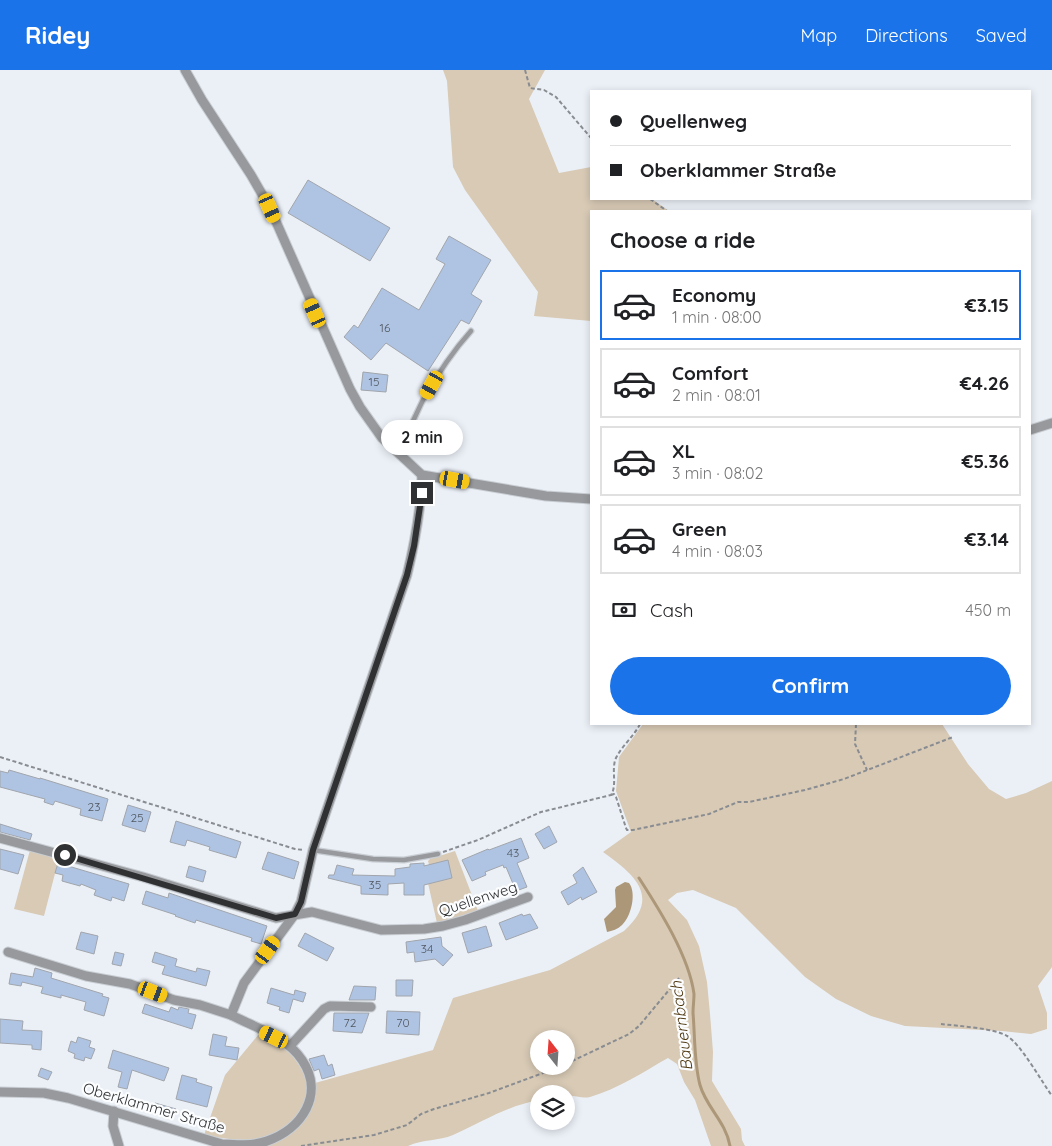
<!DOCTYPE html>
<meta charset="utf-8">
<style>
:root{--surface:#fff;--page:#f6f6f6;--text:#202124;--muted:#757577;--line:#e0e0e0;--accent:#1a73e8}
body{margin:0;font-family:Quicksand,sans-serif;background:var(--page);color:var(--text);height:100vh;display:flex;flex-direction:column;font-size:19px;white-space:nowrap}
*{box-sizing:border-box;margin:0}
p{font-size:16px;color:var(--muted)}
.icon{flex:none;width:28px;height:28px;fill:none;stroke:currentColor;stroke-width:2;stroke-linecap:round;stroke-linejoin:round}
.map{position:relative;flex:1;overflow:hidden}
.panel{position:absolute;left:590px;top:140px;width:441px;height:515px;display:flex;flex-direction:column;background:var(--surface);border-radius:0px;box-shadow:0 2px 8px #0003}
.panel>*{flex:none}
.top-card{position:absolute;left:590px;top:20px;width:441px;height:110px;border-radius:0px;box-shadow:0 2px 8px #0003;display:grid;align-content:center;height:110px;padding:0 20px;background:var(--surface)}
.needle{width:32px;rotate:343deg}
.fabs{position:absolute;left:530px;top:960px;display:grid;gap:10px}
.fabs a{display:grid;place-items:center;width:45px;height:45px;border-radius:50%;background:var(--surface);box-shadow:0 2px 8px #0003;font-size:25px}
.end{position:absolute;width:22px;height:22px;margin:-11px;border:6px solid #2f3133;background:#fff;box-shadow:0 0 0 2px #fff}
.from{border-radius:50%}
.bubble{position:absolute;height:35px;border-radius:18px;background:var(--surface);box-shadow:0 2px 8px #0003;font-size:16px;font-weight:800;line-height:35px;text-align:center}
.car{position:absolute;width:15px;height:30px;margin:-15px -8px;border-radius:6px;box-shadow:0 0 4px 1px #0007;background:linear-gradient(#f5c518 24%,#345 0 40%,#f5c518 0 76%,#345 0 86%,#f5c518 0)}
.top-card b{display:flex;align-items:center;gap:18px;height:48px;font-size:19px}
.top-card b+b{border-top:1px solid var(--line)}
.top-card i{width:12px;height:12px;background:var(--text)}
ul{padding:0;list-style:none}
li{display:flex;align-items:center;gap:15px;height:70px;margin:0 10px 8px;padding:0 10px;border:2px solid var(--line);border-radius:0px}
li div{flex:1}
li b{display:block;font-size:19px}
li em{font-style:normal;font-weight:800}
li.current{border-color:var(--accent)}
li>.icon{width:45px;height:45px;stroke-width:1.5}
h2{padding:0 20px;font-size:22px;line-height:60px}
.pay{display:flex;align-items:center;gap:12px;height:55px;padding:0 20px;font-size:19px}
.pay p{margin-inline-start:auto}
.action{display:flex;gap:10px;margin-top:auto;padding:10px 20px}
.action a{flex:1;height:58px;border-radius:30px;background:var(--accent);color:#fff;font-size:20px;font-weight:800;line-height:58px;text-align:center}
header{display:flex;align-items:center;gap:30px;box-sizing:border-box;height:70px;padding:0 25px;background:var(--accent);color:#fff}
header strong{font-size:24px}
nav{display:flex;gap:28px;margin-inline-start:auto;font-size:18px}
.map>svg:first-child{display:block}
.green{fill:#d8cab5;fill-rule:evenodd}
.water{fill:#ad9779}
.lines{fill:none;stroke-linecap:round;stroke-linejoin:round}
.stream{stroke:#ad9779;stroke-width:3}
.building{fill:#afc4e3;stroke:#a1a5ac}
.service-casing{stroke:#c9ced4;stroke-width:7}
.minor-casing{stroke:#c9ced4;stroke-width:11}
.path{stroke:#898c91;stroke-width:2;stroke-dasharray:4 2.5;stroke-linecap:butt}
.service{stroke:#97999c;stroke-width:4.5}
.minor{stroke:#97999c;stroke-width:9}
.route{stroke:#2f3133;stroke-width:6}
.labels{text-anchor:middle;stroke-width:4.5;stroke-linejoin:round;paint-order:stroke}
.number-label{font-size:12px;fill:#4f565f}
.street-label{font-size:15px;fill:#2f3133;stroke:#fcfdfe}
.water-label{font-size:16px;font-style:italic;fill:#4f3810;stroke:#fcfdfe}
</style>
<header>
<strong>Ridey</strong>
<nav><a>Map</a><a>Directions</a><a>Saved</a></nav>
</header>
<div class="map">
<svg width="1052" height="1076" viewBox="0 0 1052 1076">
<rect width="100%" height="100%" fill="#ebf0f7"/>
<g class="green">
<path d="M443,0H545L529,29L559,103L591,97V129H652L669,141H591V251L534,246L538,222L465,120L453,97L447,11Z"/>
<path d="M643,654H942L968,694L989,719L1006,729L1026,723L1052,711V897L1038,916L1047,943V959L1031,964L1002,961L905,956L871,946L836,929L805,907L736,838L693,820L677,823L668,830L687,850L699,876L707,912L710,944L713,982L712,1011L741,1059L742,1070L745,1076H711L695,1030L684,1012L677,994L668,988C643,1002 618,1019 590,1027C582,1029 574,1025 566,1026V1024H539V1030C506,1036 483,1052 453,1065C439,1071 423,1069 408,1076H264C294,1064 316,1049 315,1013L433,980L453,928L550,900L624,861C662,827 634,804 603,782L631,762L616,721L619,687ZM539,969H566V996H539Z"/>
<path d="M30,780L59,788L44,846L14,839Z"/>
<path d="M455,781L478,841L437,853L425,800L430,798L428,791L430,789Z"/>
<path d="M259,964C267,968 277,971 283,977C312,1001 319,1038 282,1059C278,1061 274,1065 269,1066C247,1073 226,1069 204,1065L225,1005Z"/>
</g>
<path class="water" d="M625,812L629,813C637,823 631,847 622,855C618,859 612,861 607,862L604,849L616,837L615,820L616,817Z"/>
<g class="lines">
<path class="stream" d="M639,808C659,839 689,886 694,924C694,930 693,937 693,943C695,966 694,993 700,1015C706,1037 726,1052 730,1076"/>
</g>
<g class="building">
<path d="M308,110L390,158L370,191L288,143Z"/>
<path d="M449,166L491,190L471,224L482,231L469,254L461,250L428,301L386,273L371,290L344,267L354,255L358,258L382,218L419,240L445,194L436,189Z"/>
<path d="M363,302L388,305L386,322L361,320Z"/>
<path d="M9,700L40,709V708L108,729L102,751L80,745L81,739L55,731L53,735L44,732L45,729L0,717V701L8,703Z"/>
<path d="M128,735L151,742L145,762L122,755Z"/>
<path d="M176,751L241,772L236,788L209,780L210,777L187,770L185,776L170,772Z"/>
<path d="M0,754L32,764L30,770L0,762Z"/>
<path d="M549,756L557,772L544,779L535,764Z"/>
<path d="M521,768L529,788L517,793L527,817L516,821L506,797L504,798L503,795L485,802L486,805L472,811L462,790L488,779L489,780Z"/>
<path d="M0,779L24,785L18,804L0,799Z"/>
<path d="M268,782L299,792L294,809L262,799Z"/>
<path d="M448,790L452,808L424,815V825H404V813L388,814V825L361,824V816L328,808L329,805H334L337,795L354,799L352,805L395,806V799L410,797V794L424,793V796Z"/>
<path d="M58,793L129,814L124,831L112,827L111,831L94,825L96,820L81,814L80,816L62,811L63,805L55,803Z"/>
<path d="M189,796L206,801L203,812L186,807Z"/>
<path d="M583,797L597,822L582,830L581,827L568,835L561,822L577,813L573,805Z"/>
<path d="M146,821L168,828L169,823L267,856L261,874L251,871L252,868L196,850L195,853L175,846L176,845L142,834Z"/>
<path d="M522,844L523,846L530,844L538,858L506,870L499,853Z"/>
<path d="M486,856L492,876L468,883L462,863Z"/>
<path d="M81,862L98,866L94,884L76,879Z"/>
<path d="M305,863L334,878L327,891L298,876Z"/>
<path d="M441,867L442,876L453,885L443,896L435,889L415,892L414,882L407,883L406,872Z"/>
<path d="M115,882L124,884L121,896L112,894Z"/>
<path d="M155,882L177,889L175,896L196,902L197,898L210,901L206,916L162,904L165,896L152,892Z"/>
<path d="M35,898L52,903L51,908L103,924L102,926L109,928L104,946L84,940L86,932L61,925V928L41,923L43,917L22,912L21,916L9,914L11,903L33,907Z"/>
<path d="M396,910H413L412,926H396Z"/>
<path d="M354,916L376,917L375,930H349Z"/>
<path d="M271,918L294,925L295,920L306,923L303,932L293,929L289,943L279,940L280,937L267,933Z"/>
<path d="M145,934L169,942L171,937L178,940L179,937L189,939L188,943L196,945L192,959L142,943Z"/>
<path d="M387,941L420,942L419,965L386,963Z"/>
<path d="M334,943H369L362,963L333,961Z"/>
<path d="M0,949L23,951L22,960L42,961L41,980L32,979V975L0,973Z"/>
<path d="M213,964L227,967L225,976L239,978L237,990L209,985Z"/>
<path d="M78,967L91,971L89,977L95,979L91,989L85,987L84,991L74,988L75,984L68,981L71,971L76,973Z"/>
<path d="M113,980L169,998L164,1011L132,1000L127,1019L118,1017L122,1002L108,998Z"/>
<path d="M324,985L328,996L332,994L335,1005L322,1009L319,999L314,1001L309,989Z"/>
<path d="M41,998L52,1002L48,1010L38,1006Z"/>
<path d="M182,1005L197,1009L196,1012L212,1017L207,1037L176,1029Z"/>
<path d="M155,1033L176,1039L173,1048L152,1042Z"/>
</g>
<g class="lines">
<g class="service-casing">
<g id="service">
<path d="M394,380C408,366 414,348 423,330C437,305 452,282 471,261"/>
<path d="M313,780L373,789L404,790L438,784"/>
</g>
</g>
<g class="minor-casing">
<g id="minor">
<path d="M185,0L202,30L251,105L270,138L350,319L360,337L382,368L422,405L546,426L591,429"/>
<path d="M1030,360L1052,353"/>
<path d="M0,768L143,807L276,848L312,842L381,860L424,859L443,856L465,850L528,827"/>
<path d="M8,882L86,906L130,914L174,930L200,935L231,945"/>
<path d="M290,976L324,939L330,936L371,937"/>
<path d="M0,1022L44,1023L68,1028L222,1074C237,1075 253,1076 267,1071C302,1059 325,1024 302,990C287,967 254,957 231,945L244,913L295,844L301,832L313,780L407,505C415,472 421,440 422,405"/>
<path d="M114,1041L113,1056L119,1076"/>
</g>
</g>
<g class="path">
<path d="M525,0L530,18L544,20L556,27L591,68"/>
<path d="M650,129L667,141"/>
<path d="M856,654L855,674L867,700"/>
<path d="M0,687L295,779L303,780"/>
<path d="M611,725L614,724L616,727L626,758L627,760H633L709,744L738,732H749L805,720L844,709L953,667"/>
<path d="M443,782L478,770L541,742L611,725C618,714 610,698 617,686C623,675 634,666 640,654"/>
<path d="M941,954C958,956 994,958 1007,966C1020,973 1042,1012 1052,1026"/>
<path d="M566,994L629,964L639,956L679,908"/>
<path d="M301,1076L374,1065L407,1055L421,1044L434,1039L489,1023L562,996"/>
</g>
<use href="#service" class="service"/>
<use href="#minor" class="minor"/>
</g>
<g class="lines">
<path class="route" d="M65,785L276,848L295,844L301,832L313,780L407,505L414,476L422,423"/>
</g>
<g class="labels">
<g class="number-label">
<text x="385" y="262">16</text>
<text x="374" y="316">15</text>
<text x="94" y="741">23</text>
<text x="137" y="752">25</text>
<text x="513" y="787">43</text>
<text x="375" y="819">35</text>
<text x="427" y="883">34</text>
<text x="350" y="957">72</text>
<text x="403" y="957">70</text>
</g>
<g class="street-label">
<text transform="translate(478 829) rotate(-18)" y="5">Quellenweg</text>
<text transform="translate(154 1038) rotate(16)" y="5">Oberklammer Straße</text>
</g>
<g class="water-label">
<text transform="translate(681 956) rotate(-97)" y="6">Bauernbach</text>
</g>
</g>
</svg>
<div class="fabs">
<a><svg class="needle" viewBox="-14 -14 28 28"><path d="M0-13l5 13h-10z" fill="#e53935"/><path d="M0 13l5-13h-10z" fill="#757577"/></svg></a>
<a><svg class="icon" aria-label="layers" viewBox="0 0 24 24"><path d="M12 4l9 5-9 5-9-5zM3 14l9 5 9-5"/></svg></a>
</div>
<i class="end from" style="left:65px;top:785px"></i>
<i class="end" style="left:422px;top:423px"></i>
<div class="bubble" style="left:381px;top:350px;width:82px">2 min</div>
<i class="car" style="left:270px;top:138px;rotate:156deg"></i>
<i class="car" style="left:315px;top:243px;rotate:336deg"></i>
<i class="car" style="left:432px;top:315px;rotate:209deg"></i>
<i class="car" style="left:455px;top:410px;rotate:100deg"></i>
<i class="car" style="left:268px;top:880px;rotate:36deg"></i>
<i class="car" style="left:153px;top:922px;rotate:111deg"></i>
<i class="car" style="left:274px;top:967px;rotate:296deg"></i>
<div class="top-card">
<b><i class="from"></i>Quellenweg</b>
<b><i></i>Oberklammer Straße</b>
</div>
<section class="panel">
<h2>Choose a ride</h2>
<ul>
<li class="current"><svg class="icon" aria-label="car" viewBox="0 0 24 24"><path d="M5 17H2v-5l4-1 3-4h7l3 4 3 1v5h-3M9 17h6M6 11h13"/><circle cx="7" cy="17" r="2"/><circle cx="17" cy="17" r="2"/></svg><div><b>Economy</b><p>1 min · 08:00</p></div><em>€3.15</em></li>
<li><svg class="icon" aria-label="car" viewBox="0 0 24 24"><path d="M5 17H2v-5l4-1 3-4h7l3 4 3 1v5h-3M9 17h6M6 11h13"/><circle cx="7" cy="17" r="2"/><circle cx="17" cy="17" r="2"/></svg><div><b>Comfort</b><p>2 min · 08:01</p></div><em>€4.26</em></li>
<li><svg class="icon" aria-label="car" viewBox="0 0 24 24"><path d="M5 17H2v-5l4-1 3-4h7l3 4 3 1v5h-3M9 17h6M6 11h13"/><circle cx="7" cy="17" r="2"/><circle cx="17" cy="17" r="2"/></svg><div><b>XL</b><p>3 min · 08:02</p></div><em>€5.36</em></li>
<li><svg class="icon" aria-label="car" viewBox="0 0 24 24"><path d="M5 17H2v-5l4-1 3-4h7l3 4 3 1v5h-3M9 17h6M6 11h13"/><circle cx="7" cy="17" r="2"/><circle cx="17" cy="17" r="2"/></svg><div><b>Green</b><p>4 min · 08:03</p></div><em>€3.14</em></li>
</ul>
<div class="pay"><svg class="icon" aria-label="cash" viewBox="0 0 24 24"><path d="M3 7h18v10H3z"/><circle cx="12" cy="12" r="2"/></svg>Cash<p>450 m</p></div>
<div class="action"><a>Confirm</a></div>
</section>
</div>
